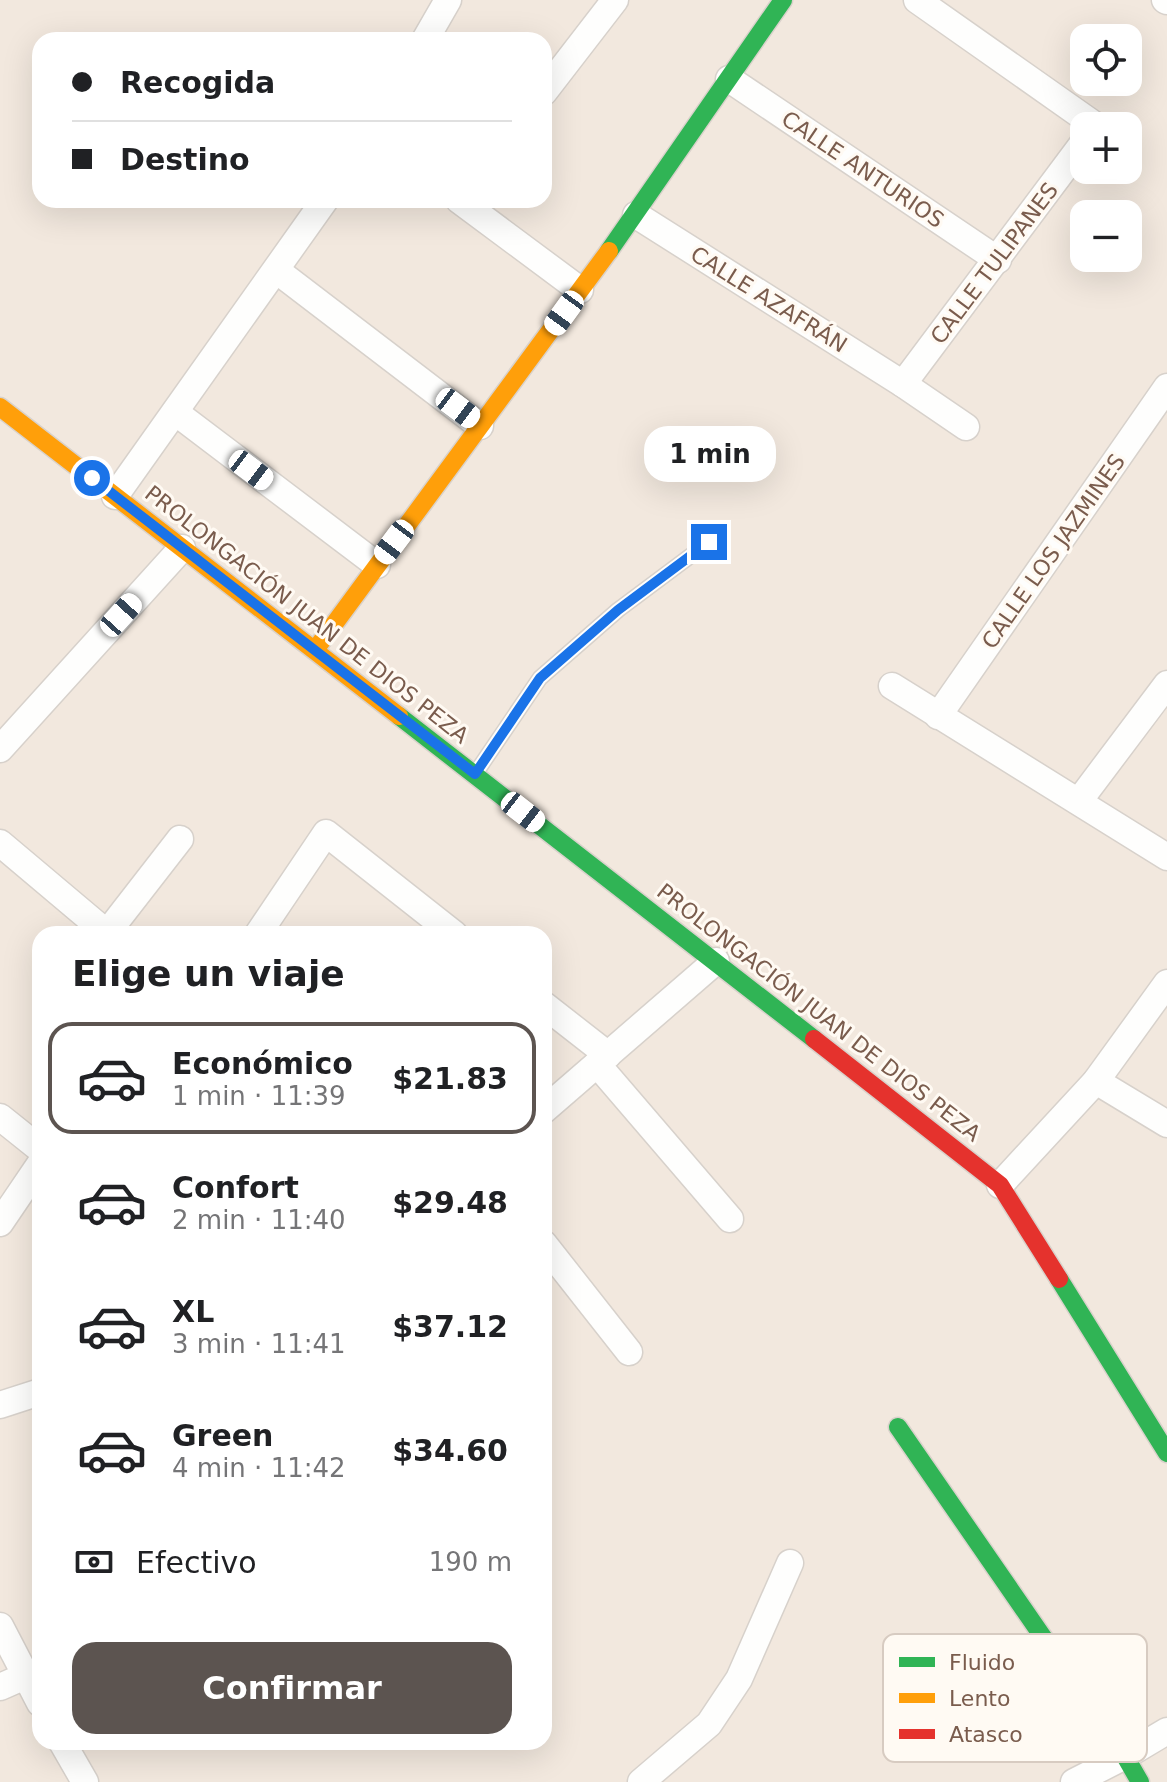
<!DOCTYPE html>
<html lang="es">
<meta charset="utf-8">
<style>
:root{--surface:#fff;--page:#f6f6f6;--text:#202124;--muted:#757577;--line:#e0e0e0;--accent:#5c5450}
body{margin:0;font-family:"DejaVu Sans",sans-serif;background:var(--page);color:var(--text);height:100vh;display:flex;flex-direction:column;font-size:30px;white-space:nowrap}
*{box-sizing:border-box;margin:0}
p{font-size:26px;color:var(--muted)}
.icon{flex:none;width:44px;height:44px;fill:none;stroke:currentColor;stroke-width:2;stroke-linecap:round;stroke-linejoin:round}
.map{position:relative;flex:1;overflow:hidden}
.details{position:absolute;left:32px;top:926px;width:520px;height:824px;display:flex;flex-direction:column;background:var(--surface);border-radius:24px;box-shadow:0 8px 32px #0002}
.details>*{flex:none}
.hud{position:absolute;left:32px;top:32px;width:520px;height:176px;border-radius:24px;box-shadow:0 8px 32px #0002;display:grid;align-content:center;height:176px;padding:0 40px;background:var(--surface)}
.fabs{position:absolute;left:1070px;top:24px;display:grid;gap:16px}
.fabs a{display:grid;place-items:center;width:72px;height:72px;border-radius:16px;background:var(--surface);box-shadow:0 8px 32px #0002;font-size:40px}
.end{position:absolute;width:36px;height:36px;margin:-18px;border:10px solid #1a73e8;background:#fff;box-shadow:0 0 0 4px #fff}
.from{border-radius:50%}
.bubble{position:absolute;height:56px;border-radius:24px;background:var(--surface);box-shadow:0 8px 32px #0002;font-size:26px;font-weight:700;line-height:56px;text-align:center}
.car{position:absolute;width:24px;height:48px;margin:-24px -12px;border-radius:10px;box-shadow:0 0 6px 2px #0007;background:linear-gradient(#fff 24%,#345 0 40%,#fff 0 76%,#345 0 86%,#fff 0)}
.hud b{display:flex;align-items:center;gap:28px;height:76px;font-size:30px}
.hud b+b{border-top:2px solid var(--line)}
.hud i{width:20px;height:20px;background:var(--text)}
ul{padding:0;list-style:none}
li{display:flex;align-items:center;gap:24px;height:112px;margin:0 16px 12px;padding:0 24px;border:4px solid transparent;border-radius:24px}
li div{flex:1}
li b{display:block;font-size:30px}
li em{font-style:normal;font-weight:700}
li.current{border-color:var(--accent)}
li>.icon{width:72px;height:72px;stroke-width:1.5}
h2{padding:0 40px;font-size:36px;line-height:96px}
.pay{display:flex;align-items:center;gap:20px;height:88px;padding:0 40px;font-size:30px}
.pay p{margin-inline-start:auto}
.button{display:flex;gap:16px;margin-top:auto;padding:16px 40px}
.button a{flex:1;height:92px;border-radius:24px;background:var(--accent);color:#fff;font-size:32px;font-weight:700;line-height:92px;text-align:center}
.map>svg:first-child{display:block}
.residential{fill:#f2e8de;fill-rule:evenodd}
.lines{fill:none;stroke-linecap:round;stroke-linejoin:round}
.lane-casing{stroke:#d7d1cb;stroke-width:17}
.street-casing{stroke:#d7d1cb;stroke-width:29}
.fast-casing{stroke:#d9d2cb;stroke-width:21}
.slow-casing{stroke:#d9d2cb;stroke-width:21}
.jam-casing{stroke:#d9d2cb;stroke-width:21}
.lane{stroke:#fefefd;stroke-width:14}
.street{stroke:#fefefd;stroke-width:26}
.fast{stroke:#30b455;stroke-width:18}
.slow{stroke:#ff9f0a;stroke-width:18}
.jam{stroke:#e5322d;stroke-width:18}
.route{stroke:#1a73e8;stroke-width:10}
.labels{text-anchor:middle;stroke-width:6;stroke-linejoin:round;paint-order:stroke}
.street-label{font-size:22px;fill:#7a5c4d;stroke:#fffaf3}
.key{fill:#fffaf3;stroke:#d7cbc1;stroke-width:2}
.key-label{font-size:22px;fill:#7a5c4d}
</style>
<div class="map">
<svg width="1167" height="1782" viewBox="0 0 1167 1782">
<rect width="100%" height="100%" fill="#f9f5f0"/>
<path class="residential" d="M0,0H1167V1782H0ZM1084,38H1128V82H1084ZM40,40H544V200H40ZM1084,126H1128V170H1084ZM1084,214H1128V258H1084ZM40,934H544V1742H40Z"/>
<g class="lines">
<g class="lane-casing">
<path id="lane" d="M475,774L540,678L618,610L709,542"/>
</g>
<g class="street-casing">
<g id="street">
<path d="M917,0L1096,126"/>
<path d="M1165,0L1167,1"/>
<path d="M425,40L448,0"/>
<path d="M729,79L998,260"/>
<path d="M544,92L615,0"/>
<path d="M459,200L580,290"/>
<path d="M636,215L903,384L966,427"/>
<path d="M276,270L480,426"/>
<path d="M903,384L1084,142"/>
<path d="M175,412L377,565"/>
<path d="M115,496L325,200"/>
<path d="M892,686L1167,857"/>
<path d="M938,716L1167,387"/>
<path d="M0,749L182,548"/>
<path d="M1079,801L1167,684"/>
<path d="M0,843L108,934"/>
<path d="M107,933L180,839"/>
<path d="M258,934L326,833L454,934"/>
<path d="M544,1005L608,1055"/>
<path d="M597,1064L730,1219"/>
<path d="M1096,1081L1167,1124"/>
<path d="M544,1110L716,961"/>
<path d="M0,1117L40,1149"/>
<path d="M1000,1185L1096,1081L1167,983"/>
<path d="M0,1223L40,1164"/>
<path d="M544,1244L629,1352"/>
<path d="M0,1405L40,1392"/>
<path d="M0,1626L40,1703"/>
<path d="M0,1687L25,1676"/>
<path d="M62,1742L85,1782"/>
<path d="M641,1782L709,1724L739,1679L790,1563"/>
<path d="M1074,1782L1125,1756L1167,1731"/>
</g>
</g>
<g class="fast-casing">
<g id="fast">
<path d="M609,251L783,0"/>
<path d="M399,716L814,1039"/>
<path d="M1059,1279L1167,1453"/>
<path d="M898,1427L1125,1756L1140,1782"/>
</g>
</g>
<g class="slow-casing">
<g id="slow">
<path d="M0,407L399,716"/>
<path d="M315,650L609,251"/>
</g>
</g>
<g class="jam-casing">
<path id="jam" d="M814,1039L1000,1185L1059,1279"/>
</g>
<use href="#lane" class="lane"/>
<use href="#street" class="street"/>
<use href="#fast" class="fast"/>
<use href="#slow" class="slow"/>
<use href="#jam" class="jam"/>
</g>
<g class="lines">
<path class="route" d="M92,478L475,774L540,678L618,610L709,542"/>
</g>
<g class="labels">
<g class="street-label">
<text transform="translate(863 169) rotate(34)" y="8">CALLE ANTURIOS</text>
<text transform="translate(994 263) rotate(-53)" y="8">CALLE TULIPANES</text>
<text transform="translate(769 299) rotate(32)" y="8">CALLE AZAFRÁN</text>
<text transform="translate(1053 551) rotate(-55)" y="8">CALLE LOS JAZMINES</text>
<text transform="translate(307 614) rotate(38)" y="8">PROLONGACIÓN JUAN DE DIOS PEZA</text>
<text transform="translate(819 1012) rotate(38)" y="8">PROLONGACIÓN JUAN DE DIOS PEZA</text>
</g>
</g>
<rect x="883" y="1634" width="264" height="128" rx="12" class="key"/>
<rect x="899" y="1657" width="36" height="10" fill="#30b455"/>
<rect x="899" y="1693" width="36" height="10" fill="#ff9f0a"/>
<rect x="899" y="1729" width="36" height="10" fill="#e5322d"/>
<g class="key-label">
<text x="949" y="1670">Fluido</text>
<text x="949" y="1706">Lento</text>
<text x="949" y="1742">Atasco</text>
</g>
</svg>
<div class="fabs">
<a><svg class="icon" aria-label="locate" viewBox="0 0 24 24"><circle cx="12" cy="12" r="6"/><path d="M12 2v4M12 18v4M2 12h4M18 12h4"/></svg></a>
<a>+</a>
<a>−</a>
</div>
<i class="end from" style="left:92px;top:478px"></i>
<i class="end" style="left:709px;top:542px"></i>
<div class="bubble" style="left:644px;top:426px;width:132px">1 min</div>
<i class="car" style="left:564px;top:313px;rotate:216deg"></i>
<i class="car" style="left:458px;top:408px;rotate:127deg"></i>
<i class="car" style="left:251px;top:470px;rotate:127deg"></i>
<i class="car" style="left:394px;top:542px;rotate:217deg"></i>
<i class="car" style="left:121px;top:615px;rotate:42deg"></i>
<i class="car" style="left:523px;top:812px;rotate:128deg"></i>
<div class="hud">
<b><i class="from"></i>Recogida</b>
<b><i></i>Destino</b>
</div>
<section class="details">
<h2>Elige un viaje</h2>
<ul>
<li class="current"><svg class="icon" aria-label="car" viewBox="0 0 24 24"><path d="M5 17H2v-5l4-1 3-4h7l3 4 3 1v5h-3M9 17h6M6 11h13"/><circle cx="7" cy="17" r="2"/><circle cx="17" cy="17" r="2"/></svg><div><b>Económico</b><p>1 min · 11:39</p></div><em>$21.83</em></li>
<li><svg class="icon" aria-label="car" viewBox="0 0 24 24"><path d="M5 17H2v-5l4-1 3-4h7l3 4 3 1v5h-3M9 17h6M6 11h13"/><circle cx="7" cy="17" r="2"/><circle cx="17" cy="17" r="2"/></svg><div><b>Confort</b><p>2 min · 11:40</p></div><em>$29.48</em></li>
<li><svg class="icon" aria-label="car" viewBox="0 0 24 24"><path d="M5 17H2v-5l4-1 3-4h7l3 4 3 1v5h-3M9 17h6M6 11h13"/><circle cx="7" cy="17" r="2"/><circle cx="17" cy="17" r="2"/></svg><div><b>XL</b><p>3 min · 11:41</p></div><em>$37.12</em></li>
<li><svg class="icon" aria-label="car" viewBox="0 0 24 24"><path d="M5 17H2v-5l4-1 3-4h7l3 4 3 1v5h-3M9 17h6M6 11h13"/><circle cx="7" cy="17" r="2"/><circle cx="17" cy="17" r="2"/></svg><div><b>Green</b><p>4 min · 11:42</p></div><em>$34.60</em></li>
</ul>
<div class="pay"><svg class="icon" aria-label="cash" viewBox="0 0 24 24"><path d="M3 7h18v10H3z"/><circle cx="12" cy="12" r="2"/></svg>Efectivo<p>190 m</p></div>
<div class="button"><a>Confirmar</a></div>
</section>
</div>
